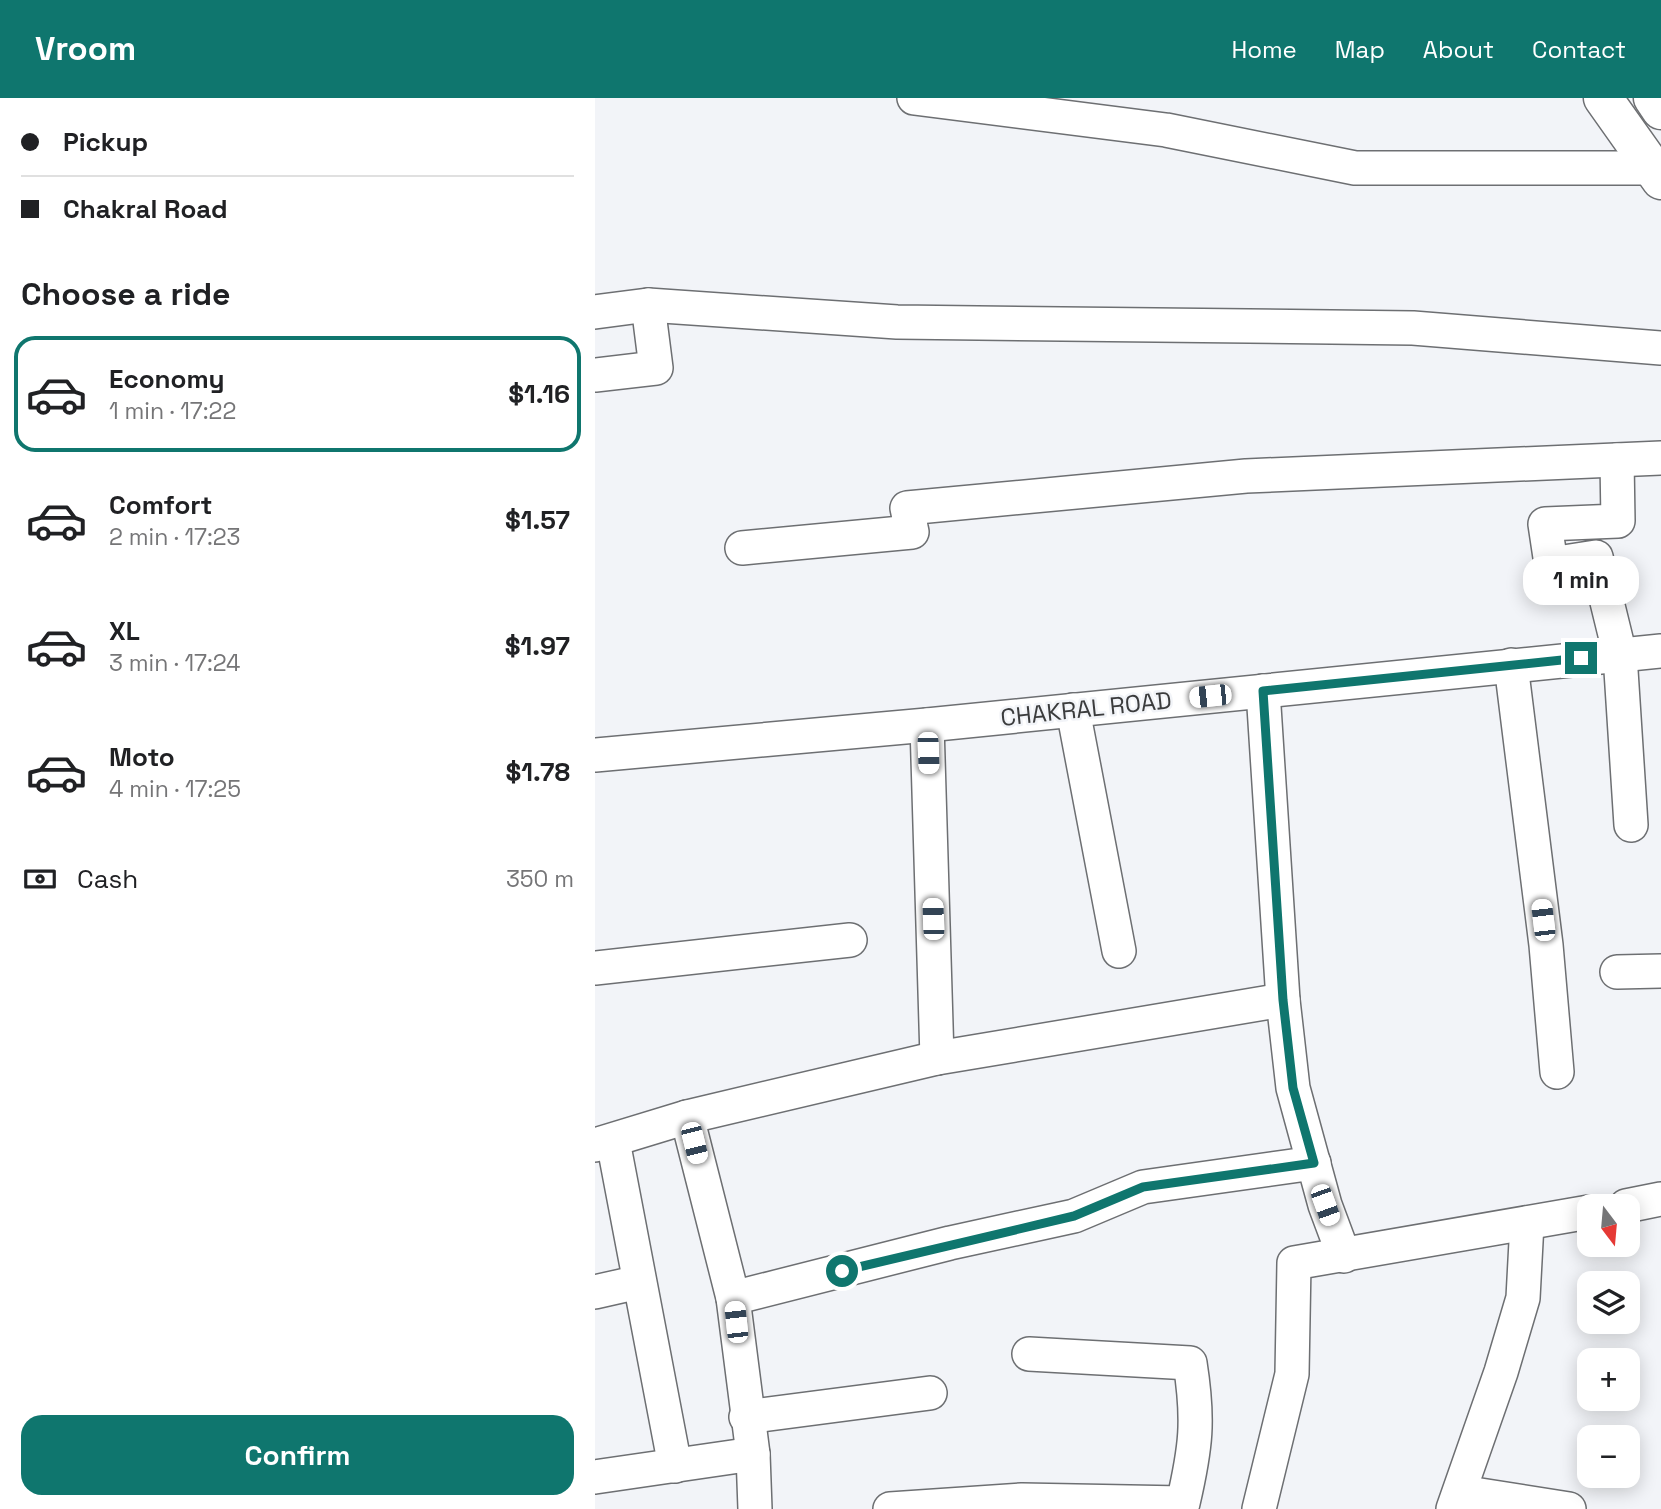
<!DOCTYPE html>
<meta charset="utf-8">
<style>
:root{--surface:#fff;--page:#f6f6f6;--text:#202124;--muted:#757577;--line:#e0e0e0;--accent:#0f766e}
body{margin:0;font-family:"Space Grotesk",sans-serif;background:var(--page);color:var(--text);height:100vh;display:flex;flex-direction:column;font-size:26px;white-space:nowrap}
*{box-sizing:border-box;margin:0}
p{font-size:23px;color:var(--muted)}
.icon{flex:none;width:38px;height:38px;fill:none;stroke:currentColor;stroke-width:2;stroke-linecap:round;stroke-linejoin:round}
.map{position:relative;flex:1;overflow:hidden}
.panel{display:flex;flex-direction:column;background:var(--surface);width:595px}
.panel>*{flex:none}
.hud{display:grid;align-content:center;height:154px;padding:0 21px;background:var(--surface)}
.needle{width:46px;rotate:164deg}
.controls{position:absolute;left:982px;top:1096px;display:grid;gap:14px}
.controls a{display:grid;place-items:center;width:63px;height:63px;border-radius:14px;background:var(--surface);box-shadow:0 4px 18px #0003;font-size:35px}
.end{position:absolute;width:32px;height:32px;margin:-16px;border:9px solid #0f766e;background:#fff;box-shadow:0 0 0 4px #fff}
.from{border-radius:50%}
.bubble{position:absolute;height:49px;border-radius:21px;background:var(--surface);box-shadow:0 4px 18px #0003;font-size:23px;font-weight:700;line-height:49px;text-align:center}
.car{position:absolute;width:21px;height:42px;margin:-21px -10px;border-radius:9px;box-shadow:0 0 5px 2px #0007;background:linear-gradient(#fff 24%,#345 0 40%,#fff 0 76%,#345 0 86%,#fff 0)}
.hud b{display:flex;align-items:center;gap:24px;height:66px;font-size:26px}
.hud b+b{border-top:2px solid var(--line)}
.hud i{width:18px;height:18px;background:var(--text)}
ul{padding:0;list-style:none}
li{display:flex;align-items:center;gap:21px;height:116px;margin:0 14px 10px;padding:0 7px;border:4px solid transparent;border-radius:21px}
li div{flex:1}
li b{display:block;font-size:26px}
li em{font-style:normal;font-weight:700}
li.on{border-color:var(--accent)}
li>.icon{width:63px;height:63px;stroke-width:1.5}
h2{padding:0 21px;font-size:32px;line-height:84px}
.pay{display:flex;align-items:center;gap:18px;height:77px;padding:0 21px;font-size:26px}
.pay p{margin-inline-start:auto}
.button{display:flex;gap:14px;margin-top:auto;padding:14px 21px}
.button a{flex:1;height:80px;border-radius:21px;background:var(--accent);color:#fff;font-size:28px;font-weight:700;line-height:80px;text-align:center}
header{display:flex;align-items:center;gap:42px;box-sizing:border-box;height:98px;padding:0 35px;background:var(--accent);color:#fff}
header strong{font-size:33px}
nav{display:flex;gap:38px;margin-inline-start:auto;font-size:24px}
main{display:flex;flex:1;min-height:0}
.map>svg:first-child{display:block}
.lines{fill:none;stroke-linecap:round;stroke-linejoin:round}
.minor-casing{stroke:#6d6f72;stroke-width:36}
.highway-casing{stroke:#6d6f72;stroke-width:41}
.minor{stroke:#fff;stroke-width:33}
.highway{stroke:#fff;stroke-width:38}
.route{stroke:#0f766e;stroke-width:9}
.labels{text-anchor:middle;stroke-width:5;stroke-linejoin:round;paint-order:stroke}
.street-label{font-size:24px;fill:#3b3c3d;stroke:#f2f4f8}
</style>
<header>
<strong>Vroom</strong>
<nav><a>Home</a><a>Map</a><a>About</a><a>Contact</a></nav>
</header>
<main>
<section class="panel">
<div class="hud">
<b><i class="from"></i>Pickup</b>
<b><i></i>Chakral Road</b>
</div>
<h2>Choose a ride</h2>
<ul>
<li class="on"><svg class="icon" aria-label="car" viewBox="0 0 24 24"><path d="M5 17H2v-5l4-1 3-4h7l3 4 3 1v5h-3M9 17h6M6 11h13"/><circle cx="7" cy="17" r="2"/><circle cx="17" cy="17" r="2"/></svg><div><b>Economy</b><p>1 min · 17:22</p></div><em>$1.16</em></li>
<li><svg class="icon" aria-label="car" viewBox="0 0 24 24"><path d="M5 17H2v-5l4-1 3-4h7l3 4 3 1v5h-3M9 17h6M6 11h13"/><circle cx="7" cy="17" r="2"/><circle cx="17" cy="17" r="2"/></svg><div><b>Comfort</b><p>2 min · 17:23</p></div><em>$1.57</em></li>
<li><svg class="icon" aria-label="car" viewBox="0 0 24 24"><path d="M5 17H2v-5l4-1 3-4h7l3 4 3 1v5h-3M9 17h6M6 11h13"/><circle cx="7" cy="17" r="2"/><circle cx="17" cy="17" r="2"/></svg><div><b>XL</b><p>3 min · 17:24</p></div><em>$1.97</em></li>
<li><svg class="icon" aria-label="car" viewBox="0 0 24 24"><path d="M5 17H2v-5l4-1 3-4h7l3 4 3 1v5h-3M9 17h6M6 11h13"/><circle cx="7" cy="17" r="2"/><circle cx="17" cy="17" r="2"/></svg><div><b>Moto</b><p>4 min · 17:25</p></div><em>$1.78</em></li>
</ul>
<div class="pay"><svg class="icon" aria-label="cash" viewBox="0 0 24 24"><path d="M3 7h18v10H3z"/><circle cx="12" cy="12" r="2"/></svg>Cash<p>350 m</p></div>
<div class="button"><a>Confirm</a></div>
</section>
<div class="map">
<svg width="1066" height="1411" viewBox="0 0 1066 1411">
<rect width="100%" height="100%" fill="#f2f4f8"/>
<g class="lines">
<g class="minor-casing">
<g id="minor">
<path d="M319,0L571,32L760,70H1057"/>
<path d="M0,214L53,207L302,224L818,230L1066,250"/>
<path d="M0,277L61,270L53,207"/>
<path d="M1022,362L1023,423L950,426L956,466L1001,459L1025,557L1036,727"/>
<path d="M147,450L317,434L312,410L651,378L1066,360"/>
<path d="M916,567L951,847L962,974"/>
<path d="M668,593L688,902L698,990L730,1107L749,1158"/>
<path d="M478,612L524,853"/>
<path d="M332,627L342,960"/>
<path d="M0,657L332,627L1066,553"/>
<path d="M0,870L255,842"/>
<path d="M1022,874L1066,873"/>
<path d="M92,1019L138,1200L158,1356L160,1411"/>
<path d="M18,1043L80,1368"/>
<path d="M0,1047L92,1019L342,960L688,902"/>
<path d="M1031,1108L1066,1101"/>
<path d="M0,1194L44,1184"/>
<path d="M138,1200L355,1145L479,1118L548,1089L719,1065"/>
<path d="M151,1319L335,1295"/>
<path d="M0,1379L158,1356"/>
<path d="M866,1394L974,1411"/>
<path d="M295,1411L427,1402L588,1405C601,1349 604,1322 595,1265L434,1256"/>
<path d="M664,1411L697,1276L699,1165L994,1114"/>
<path d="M858,1411L906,1274L928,1200L932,1125"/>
</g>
</g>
<g class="highway-casing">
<g id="highway">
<path d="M1008,0L1066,82"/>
<path d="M1058,0L1066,12"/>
</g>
</g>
<use href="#minor" class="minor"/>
<use href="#highway" class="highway"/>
</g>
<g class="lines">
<path class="route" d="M247,1173L479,1118L548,1089L719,1065L698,990L688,902L668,593L986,560"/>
</g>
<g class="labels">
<g class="street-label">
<text transform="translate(491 611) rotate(-6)" y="8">CHAKRAL ROAD</text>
</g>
</g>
</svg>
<div class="controls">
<a><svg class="needle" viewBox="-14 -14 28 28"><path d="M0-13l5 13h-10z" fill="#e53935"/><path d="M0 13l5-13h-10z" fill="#757577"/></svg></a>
<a><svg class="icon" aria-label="layers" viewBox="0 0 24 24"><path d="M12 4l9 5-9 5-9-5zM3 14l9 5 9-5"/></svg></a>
<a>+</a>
<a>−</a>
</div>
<i class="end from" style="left:247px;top:1173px"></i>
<i class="end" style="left:986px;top:560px"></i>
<div class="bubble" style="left:928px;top:458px;width:116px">1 min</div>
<i class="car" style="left:615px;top:598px;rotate:264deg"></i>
<i class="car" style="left:333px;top:655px;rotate:178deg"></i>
<i class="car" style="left:338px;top:821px;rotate:358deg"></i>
<i class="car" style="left:948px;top:822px;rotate:353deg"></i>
<i class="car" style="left:99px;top:1045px;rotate:166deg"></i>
<i class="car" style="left:730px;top:1107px;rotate:160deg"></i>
<i class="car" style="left:141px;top:1224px;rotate:354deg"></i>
</div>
</main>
